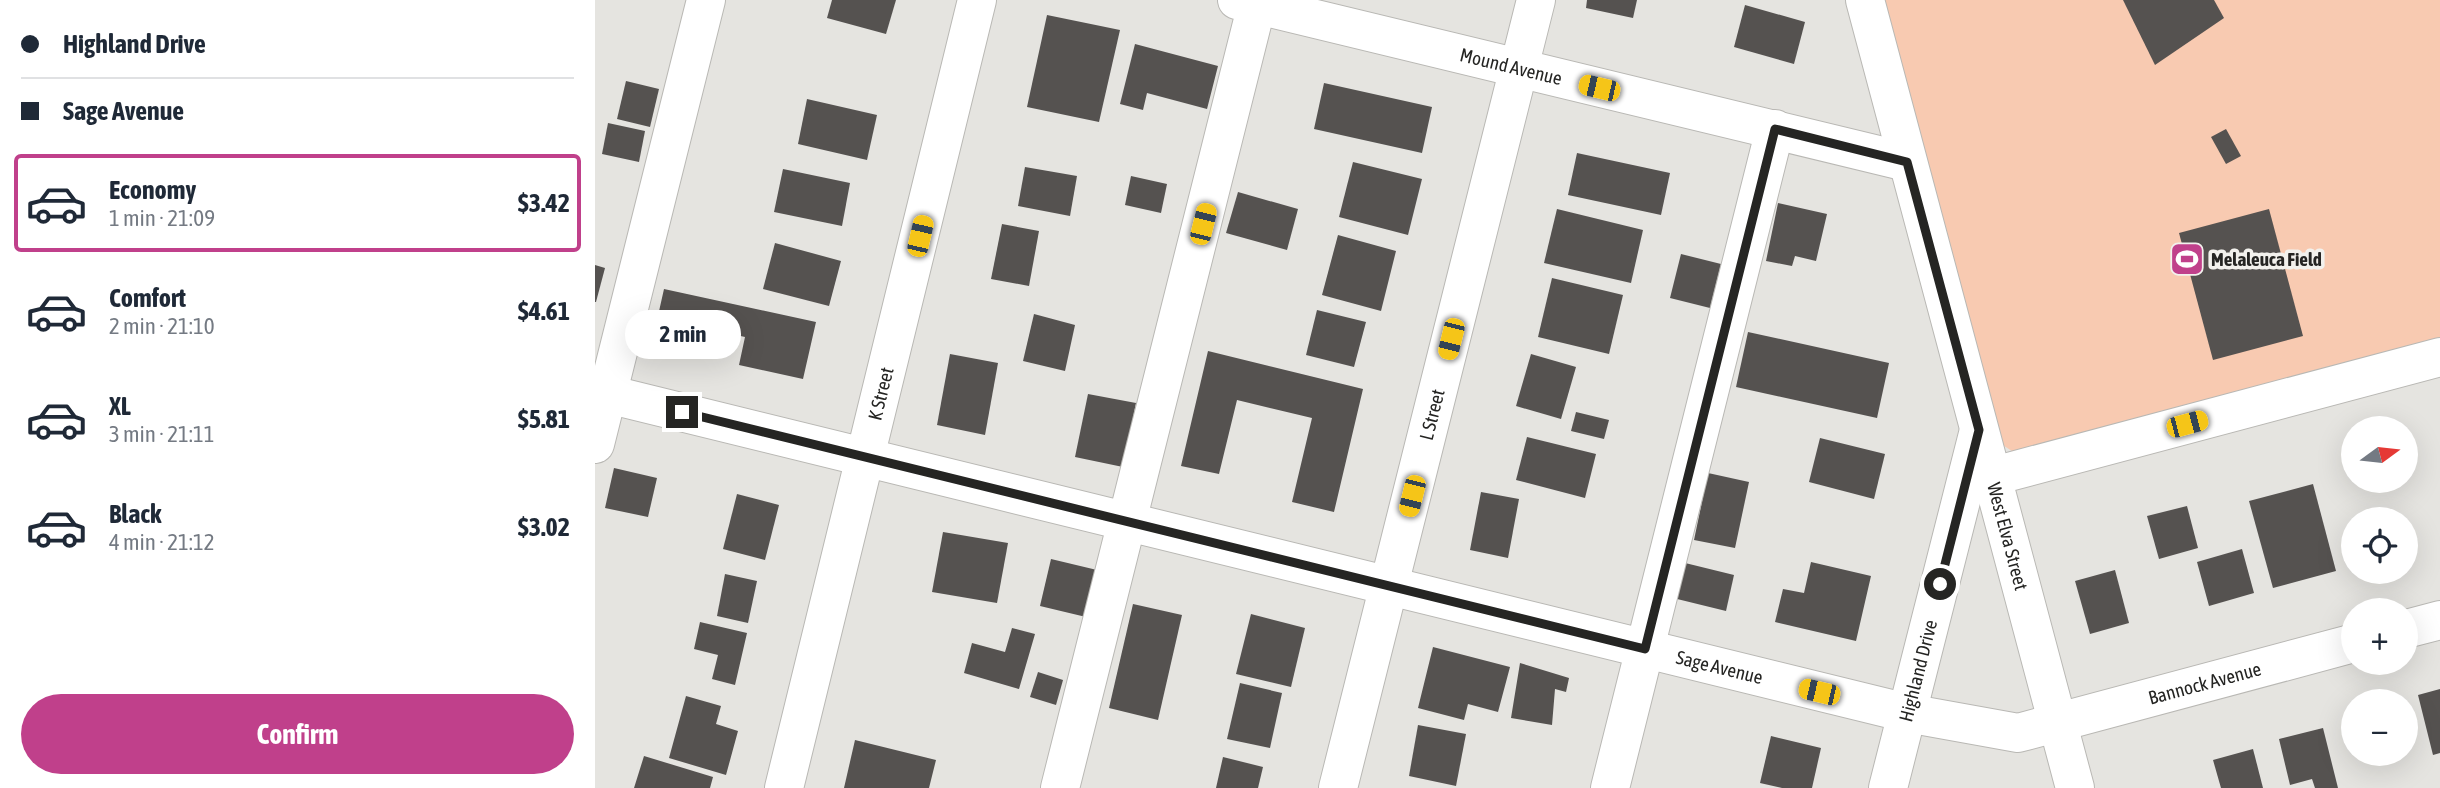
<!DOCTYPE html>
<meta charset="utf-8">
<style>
:root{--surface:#fff;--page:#f6f6f7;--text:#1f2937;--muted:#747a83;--line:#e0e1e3;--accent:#c0408b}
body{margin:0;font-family:"Asap Condensed",sans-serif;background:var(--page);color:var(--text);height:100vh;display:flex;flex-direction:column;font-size:26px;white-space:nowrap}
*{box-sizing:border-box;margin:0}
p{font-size:23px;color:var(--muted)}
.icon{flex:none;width:38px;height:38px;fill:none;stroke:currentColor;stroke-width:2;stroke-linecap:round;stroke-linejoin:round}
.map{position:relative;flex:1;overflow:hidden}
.details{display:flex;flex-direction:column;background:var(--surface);width:595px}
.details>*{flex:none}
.hud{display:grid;align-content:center;height:154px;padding:0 21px;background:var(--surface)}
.needle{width:46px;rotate:75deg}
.tools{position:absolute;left:1746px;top:416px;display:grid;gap:14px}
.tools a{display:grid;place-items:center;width:77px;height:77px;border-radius:50%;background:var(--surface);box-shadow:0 7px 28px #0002;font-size:35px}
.end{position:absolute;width:32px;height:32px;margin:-16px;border:9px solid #252523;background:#fff;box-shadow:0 0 0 4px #fff}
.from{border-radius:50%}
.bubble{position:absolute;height:49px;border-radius:24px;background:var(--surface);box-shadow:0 7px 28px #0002;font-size:23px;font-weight:700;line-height:49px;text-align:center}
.car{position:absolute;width:21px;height:42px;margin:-21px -10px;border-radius:9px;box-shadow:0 0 5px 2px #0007;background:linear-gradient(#f5c518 24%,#345 0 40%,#f5c518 0 76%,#345 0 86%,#f5c518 0)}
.hud b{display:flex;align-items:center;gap:24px;height:66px;font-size:26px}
.hud b+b{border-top:2px solid var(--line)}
.hud i{width:18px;height:18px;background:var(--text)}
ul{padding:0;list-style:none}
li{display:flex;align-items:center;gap:21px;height:98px;margin:0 14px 10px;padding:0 7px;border:4px solid transparent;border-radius:7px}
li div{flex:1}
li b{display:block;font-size:26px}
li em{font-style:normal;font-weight:700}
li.active{border-color:var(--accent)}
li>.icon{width:63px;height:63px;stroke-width:1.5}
.action{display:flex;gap:14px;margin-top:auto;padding:14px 21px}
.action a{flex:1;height:80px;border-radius:42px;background:var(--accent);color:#fff;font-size:28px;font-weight:700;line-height:80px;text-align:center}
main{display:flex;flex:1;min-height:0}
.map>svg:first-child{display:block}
.green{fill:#f8cab1}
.building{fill:#555250}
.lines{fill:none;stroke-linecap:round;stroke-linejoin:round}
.minor-casing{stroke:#b9b8b4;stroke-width:40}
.minor{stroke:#fff;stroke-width:38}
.route{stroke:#252523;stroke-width:9}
.labels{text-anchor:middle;stroke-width:7;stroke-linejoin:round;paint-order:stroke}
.street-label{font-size:19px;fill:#252523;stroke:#f2f1ed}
.poi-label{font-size:19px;font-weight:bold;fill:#252523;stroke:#f2f1ed;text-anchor:start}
</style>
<main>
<section class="details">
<div class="hud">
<b><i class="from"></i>Highland Drive</b>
<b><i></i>Sage Avenue</b>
</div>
<ul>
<li class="active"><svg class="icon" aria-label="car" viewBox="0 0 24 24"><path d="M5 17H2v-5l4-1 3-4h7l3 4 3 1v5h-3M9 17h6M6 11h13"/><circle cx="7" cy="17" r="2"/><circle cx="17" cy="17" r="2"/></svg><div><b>Economy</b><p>1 min · 21:09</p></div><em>$3.42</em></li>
<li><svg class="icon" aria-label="car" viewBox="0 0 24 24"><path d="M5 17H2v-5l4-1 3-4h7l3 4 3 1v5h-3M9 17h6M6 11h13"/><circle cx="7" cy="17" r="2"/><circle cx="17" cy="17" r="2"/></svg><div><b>Comfort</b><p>2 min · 21:10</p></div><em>$4.61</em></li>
<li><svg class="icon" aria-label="car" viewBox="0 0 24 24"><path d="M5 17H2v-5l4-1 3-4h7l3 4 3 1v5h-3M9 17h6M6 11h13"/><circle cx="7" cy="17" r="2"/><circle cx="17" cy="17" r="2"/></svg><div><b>XL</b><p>3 min · 21:11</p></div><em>$5.81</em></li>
<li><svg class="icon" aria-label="car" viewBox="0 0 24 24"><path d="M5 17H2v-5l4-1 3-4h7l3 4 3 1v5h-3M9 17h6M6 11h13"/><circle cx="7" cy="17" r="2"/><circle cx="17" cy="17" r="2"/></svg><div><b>Black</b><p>4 min · 21:12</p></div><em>$3.02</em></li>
</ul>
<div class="action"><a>Confirm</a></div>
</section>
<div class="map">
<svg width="1845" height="788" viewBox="0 0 1845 788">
<rect width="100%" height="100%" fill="#e5e4e0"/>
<path class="green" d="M1269,0H1845V357L1439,465L1384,430Z"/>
<g class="building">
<path d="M237,0H301L291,34L232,18Z"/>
<path d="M992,0H1042L1038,18L991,8Z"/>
<path d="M1528,0H1619L1629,18L1560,65Z"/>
<path d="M1150,5L1210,22L1199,64L1139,47Z"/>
<path d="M452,15L525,30L504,122L432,107Z"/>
<path d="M540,44L623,66L612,109L552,93L548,110L525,104Z"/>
<path d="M31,81L64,89L55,127L22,119Z"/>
<path d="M729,83L837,107L827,153L719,129Z"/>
<path d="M212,99L282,115L272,160L203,144Z"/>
<path d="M13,123L50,131L44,162L7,154Z"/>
<path d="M1631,129L1646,156L1631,164L1616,137Z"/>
<path d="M982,153L1075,173L1066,215L973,195Z"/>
<path d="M758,162L827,179L813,235L744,217Z"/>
<path d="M430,167L482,176L475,216L423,206Z"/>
<path d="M188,169L255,183L247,226L179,212Z"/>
<path d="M536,176L572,184L566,213L530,205Z"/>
<path d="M643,192L703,209L692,250L631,233Z"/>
<path d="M1183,203L1232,214L1221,261L1200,256L1197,266L1171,261Z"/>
<path d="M962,209L1048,230L1036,283L949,263Z"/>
<path d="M1674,209L1708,336L1618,360L1584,233Z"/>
<path d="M407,224L444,231L434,286L396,279Z"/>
<path d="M743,235L801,251L786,311L727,295Z"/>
<path d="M180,243L246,261L234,306L168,289Z"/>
<path d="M1086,254L1126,264L1115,308L1075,298Z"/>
<path d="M0,265L10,268L1,302H0Z"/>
<path d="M957,278L1028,295L1014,354L943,337Z"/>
<path d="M69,289L221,322L208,379L144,365L150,337L115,329L111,350L58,338Z"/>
<path d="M722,310L771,322L759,367L711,355Z"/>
<path d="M439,314L480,325L470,371L428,361Z"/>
<path d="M1153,332L1294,363L1282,418L1141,387Z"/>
<path d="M613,351L768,389L739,512L697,502L717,418L642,400L624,474L586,466Z"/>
<path d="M355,354L403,363L390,435L342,425Z"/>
<path d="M936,354L981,367L966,419L921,406Z"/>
<path d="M493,394L541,403L528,467L480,457Z"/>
<path d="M981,412L1014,420L1009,439L976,431Z"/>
<path d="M932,437L1001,454L990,498L921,480Z"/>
<path d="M1225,438L1290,454L1279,499L1214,482Z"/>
<path d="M19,468L62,478L53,517L10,508Z"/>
<path d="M1113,473L1154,482L1140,548L1099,540Z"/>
<path d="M1718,484L1741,571L1678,588L1654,501Z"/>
<path d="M886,492L924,499L913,558L875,550Z"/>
<path d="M142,494L184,505L170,560L128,549Z"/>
<path d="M1592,506L1603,548L1564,559L1552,516Z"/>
<path d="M1797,511L1799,520H1777L1776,517Z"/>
<path d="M348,532L413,543L402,603L337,592Z"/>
<path d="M1647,549L1659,593L1614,606L1602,562Z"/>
<path d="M456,559L502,570L491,617L445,606Z"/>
<path d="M1082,561L1139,575L1131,611L1074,597Z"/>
<path d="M1216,562L1276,576L1261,641L1180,622L1188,589L1209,593Z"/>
<path d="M1520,570L1534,623L1495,634L1480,581Z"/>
<path d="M130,574L162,581L153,623L122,616Z"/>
<path d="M538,604L587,615L563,720L514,708Z"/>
<path d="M656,614L710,628L696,687L641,674Z"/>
<path d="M105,622L152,633L140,685L117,679L123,655L99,649Z"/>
<path d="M417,628L440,634L424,689L369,673L377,643L410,652Z"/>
<path d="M838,647L915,667L903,712L873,704L869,720L823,708Z"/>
<path d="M925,663L974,678L971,692L960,689L957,725L916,718Z"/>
<path d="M443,672L468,680L461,705L435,697Z"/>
<path d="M645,683L687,693L675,748L632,739Z"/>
<path d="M1845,689V753L1838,755L1823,695Z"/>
<path d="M91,696L126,706L121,724L143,731L131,775L74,758Z"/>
<path d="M823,725L871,734L861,786L814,776Z"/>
<path d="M1728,728L1743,788H1720L1717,779L1695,785L1684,739Z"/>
<path d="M1176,736L1226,748L1217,788H1187L1165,783Z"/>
<path d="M260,740L341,760L334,788H249Z"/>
<path d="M1658,749L1668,788H1626L1618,760Z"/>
<path d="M49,756L118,777L115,788H39Z"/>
<path d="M628,757L668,767L663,788H621Z"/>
</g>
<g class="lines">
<g class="minor-casing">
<g id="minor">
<path id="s1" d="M642,0L1312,162"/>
<path id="s2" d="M1270,0L1480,788"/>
<path id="s3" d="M0,391L1312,713L1423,733L1759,643"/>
<path d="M0,444L111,0"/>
<path d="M1395,477L1845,357"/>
<path d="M1811,629L1845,620"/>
<path id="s4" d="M189,788L382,0"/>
<path d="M465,788L663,0"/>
<path id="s5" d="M743,788L941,0"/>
<path d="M1015,788L1180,129"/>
<path id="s6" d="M1293,788L1383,434"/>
</g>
</g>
<use href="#minor" class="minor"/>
</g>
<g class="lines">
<path class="route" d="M87,412L1050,649L1180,129L1312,162L1384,430L1345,584"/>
</g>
<defs>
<g id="stadium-square" transform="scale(1.75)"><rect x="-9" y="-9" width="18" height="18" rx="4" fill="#c0408b" stroke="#f2f1ed"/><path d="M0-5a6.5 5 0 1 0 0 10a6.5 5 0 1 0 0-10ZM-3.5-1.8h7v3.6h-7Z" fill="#fff"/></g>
</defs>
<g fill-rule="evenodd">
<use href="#stadium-square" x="1592" y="259"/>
</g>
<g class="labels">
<g class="street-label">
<text dy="7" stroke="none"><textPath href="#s1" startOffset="282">Mound Avenue</textPath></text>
<text dy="7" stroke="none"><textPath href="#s4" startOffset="406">K Street</textPath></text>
<text dy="7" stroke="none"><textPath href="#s5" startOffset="385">L Street</textPath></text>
<text dy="7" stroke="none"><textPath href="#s2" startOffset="555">West Elva Street</textPath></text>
<text dy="7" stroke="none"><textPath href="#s3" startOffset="1158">Sage Avenue</textPath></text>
<text dy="7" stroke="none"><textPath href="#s6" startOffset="121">Highland Drive</textPath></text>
<text dy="7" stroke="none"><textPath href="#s3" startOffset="1657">Bannock Avenue</textPath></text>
</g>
<g class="poi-label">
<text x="1616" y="266">Melaleuca Field</text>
</g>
</g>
</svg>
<div class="tools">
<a><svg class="needle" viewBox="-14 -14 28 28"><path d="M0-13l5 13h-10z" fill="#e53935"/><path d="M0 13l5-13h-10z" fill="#747a83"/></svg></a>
<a><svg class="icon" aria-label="locate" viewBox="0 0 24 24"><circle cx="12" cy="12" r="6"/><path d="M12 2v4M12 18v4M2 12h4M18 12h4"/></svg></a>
<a>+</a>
<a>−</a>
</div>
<i class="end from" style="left:1345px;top:584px"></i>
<i class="end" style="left:87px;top:412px"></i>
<div class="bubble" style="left:30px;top:310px;width:116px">2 min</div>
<i class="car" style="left:1004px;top:88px;rotate:283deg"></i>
<i class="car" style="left:608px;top:224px;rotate:14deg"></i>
<i class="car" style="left:325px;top:236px;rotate:13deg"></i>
<i class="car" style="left:856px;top:339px;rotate:194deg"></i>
<i class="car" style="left:1592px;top:424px;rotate:75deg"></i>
<i class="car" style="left:817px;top:496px;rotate:194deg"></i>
<i class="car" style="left:1224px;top:692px;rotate:283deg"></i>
</div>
</main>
